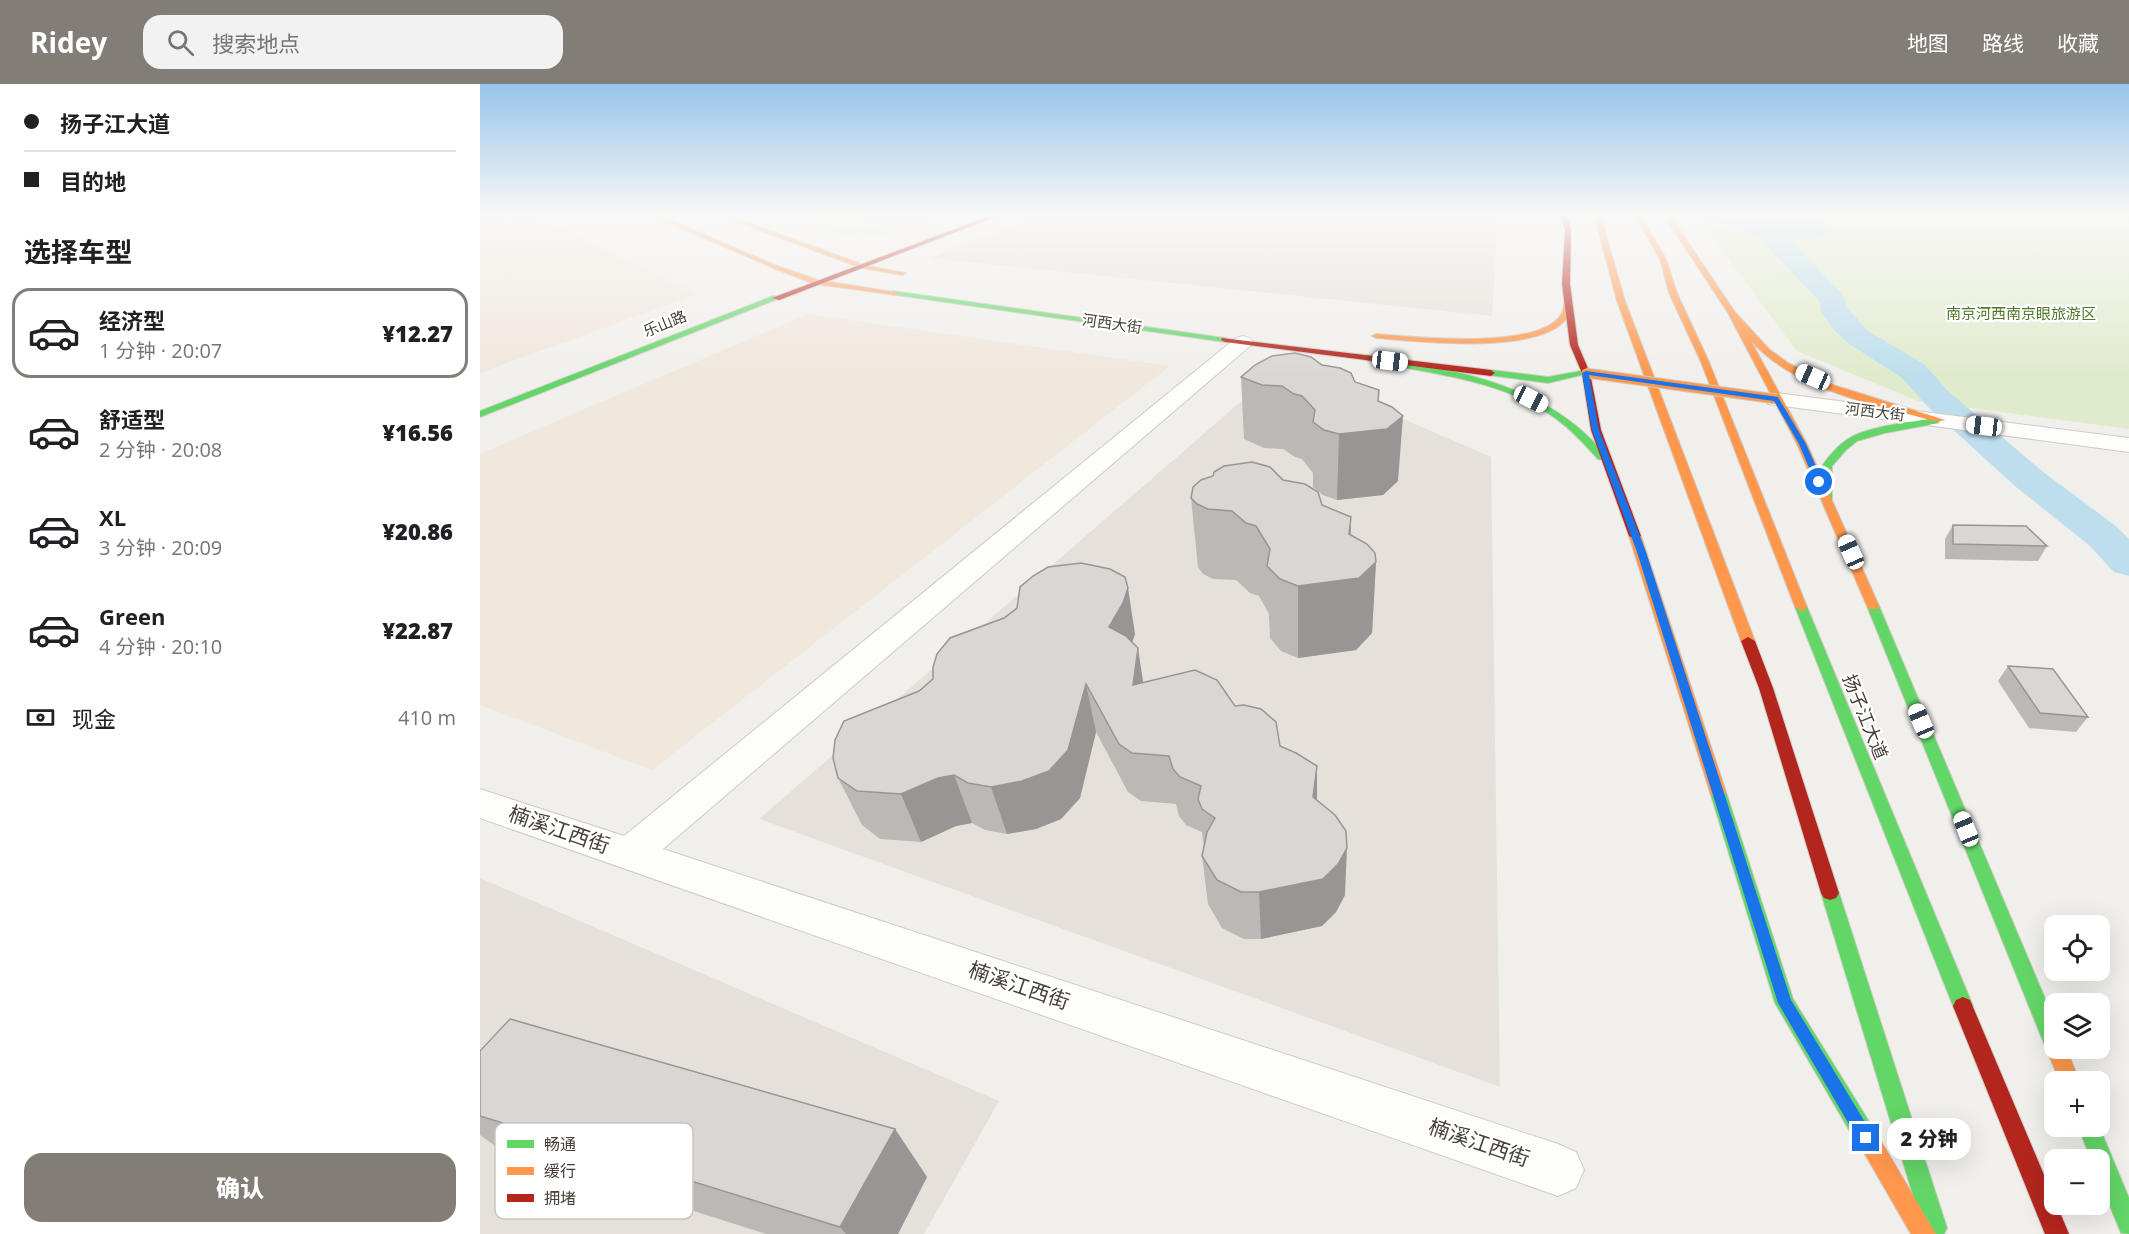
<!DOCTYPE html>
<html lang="zh">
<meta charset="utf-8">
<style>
:root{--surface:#fff;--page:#f2f2f2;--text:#202124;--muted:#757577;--line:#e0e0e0;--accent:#837d77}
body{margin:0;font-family:"Open Sans","Noto Sans SC",sans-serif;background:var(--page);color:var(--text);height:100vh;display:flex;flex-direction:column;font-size:22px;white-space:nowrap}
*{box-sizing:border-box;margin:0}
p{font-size:20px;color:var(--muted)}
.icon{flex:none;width:33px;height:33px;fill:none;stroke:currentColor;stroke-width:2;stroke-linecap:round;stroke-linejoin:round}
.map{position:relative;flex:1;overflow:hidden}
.details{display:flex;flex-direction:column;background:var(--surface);width:480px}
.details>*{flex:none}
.top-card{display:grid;align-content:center;height:132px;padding:0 24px;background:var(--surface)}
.buttons{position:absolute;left:1564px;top:831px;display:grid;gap:12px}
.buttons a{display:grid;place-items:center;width:66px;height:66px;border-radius:12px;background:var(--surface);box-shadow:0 6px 24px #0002;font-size:30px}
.end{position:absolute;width:27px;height:27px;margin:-14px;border:8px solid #1a73e8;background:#fff;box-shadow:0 0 0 3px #fff}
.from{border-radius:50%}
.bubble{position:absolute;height:42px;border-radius:18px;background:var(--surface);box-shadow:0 6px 24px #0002;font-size:20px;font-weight:800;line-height:42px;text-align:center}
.car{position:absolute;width:18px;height:36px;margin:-18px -9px;border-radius:8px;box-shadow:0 0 4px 2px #0007;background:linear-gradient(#fff 24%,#345 0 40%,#fff 0 76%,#345 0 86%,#fff 0)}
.top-card b{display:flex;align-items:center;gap:21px;height:57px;font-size:22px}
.top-card b+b{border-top:2px solid var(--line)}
.top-card i{width:15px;height:15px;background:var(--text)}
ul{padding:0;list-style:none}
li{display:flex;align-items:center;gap:18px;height:90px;margin:0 12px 9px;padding:0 12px;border:3px solid transparent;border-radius:18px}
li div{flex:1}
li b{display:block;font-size:22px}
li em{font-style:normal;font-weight:800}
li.selected{border-color:var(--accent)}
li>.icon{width:54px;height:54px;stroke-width:1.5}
h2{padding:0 24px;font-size:27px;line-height:72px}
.pay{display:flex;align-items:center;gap:15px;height:66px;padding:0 24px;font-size:22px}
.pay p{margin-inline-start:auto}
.primary-button{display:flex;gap:12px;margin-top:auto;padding:12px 24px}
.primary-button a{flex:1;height:69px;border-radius:18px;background:var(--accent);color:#fff;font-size:24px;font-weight:800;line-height:69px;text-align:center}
header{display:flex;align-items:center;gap:36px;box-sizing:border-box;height:84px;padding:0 30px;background:var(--accent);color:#fff}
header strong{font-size:28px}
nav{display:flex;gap:33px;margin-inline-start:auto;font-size:21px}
.search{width:420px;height:54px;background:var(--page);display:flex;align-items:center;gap:15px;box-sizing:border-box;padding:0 21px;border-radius:18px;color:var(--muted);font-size:22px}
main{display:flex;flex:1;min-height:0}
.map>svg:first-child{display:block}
.residential{fill:#e5e1da}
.commercial{fill:#f0e7dd}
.green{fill:#e0ebcd}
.water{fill:#bedeed}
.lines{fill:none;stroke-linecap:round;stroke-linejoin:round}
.river{fill:#bedeed;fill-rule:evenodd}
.street-casing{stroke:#cecbc8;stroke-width:2}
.fast-casing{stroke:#d0cbc3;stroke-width:2}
.slow-casing{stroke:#d0cbc3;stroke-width:2}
.jam-casing{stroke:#d0cbc3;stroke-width:2}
.street{fill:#fdfdfc;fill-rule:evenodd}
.fast{fill:#63d668;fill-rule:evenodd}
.slow{fill:#ff974d;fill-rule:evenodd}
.jam{fill:#b3261e;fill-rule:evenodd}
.slow-bridge-casing{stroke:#d3caba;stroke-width:11;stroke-linecap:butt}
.slow-bridge{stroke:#ff974d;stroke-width:9}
.wall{fill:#bbb8b5}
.shaded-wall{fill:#989694}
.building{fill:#d9d6d3;stroke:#989694;stroke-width:1.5}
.route{fill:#1a73e8}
.labels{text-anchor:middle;stroke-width:4.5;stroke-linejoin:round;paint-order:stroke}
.far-park-label{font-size:15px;fill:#4f782c;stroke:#fff}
.far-street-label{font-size:15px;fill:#484038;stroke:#fff}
.street-label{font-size:18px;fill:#484038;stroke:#fff}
.near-street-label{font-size:21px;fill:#484038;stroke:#fff}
.key{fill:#fff;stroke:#c8c6c3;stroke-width:1.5}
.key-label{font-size:16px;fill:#484038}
</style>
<header>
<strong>Ridey</strong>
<div class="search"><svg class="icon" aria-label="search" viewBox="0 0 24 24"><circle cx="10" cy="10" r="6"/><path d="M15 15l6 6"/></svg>搜索地点</div>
<nav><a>地图</a><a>路线</a><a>收藏</a></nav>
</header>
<main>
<section class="details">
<div class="top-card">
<b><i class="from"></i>扬子江大道</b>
<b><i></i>目的地</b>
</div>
<h2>选择车型</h2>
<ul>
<li class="selected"><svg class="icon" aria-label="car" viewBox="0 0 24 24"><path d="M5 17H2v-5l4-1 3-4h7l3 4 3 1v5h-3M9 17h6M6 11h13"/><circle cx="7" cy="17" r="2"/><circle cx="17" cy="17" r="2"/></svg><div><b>经济型</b><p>1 分钟 · 20:07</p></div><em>¥12.27</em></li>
<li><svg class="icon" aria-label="car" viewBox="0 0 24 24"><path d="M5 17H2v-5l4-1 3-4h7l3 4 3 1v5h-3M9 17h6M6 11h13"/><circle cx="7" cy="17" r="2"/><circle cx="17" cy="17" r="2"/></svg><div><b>舒适型</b><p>2 分钟 · 20:08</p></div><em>¥16.56</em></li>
<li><svg class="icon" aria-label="car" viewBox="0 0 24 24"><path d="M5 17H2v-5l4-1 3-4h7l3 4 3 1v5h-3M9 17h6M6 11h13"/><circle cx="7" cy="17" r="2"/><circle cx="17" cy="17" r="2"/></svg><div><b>XL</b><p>3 分钟 · 20:09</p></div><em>¥20.86</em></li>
<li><svg class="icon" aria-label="car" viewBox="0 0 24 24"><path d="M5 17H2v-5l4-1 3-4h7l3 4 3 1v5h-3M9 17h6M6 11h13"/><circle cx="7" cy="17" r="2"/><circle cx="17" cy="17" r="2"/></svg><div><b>Green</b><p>4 分钟 · 20:10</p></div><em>¥22.87</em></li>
</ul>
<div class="pay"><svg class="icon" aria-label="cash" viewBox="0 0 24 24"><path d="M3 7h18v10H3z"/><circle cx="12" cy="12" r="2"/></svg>现金<p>410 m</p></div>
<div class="primary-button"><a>确认</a></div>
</section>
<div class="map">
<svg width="1649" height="1150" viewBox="0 0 1649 1150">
<rect width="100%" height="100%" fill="#f1efec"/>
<g class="residential">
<path d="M374,130H470L421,148Z"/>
<path d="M559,130H1009L1018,133L1012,232L450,174Z"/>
<path d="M765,314L898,324L1011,373L1020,1003L279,735Z"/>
<path d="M0,794L519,1017L444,1150H0Z"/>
</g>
<g class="commercial">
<path d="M0,130H53L217,210L0,289Z"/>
<path d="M328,230L690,282L172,686L0,621V370Z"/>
</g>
<g class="green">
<path d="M297,130H374L421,148L382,154L366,153Z"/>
<path d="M1215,130H1649V345L1438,317L1317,267Z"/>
</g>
<path class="water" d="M1189,130H1326L1347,141L1355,148L1334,155L1312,156L1308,161L1318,171C1296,169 1298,162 1280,154C1245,139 1227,133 1189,130Z"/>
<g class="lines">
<path class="river" d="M1256,130H1280L1327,173L1362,210L1369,226L1388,247L1444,280L1468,307L1562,387L1637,443L1649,455V492L1634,488L1609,461L1536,403L1446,321L1422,294L1368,259L1355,247L1341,227L1340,218Z"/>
<g class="street-casing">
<g id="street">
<path d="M763,252L770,254L773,258L770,262L183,765L1078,1060L1096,1068L1104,1086L1096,1104L1078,1112L0,734V705L144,752L756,254Z"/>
<path d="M1296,309L1649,354V368L1288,320L1285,315L1288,310Z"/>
</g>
</g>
<g class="fast-casing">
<g id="fast">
<path d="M413,207L745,254L749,256L745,258L416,211H413Z"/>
<path d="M293,212L300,214L0,333V327Z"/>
<path d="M887,271C974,286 1068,299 1127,373L1122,376L1118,375C1105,361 1092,346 1075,334C1019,294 949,290 884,276L883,274Z"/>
<path d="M1011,286L1068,293L1106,286L1110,289L1068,299L1008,291V287Z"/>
<path d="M1456,334L1459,335V339L1405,349L1377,357L1366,366L1352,382V416L1347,419L1343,418L1342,382C1349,372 1357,362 1368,355C1388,342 1432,338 1456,334Z"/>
<path d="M1393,518L1399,522L1575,938V964H1584L1582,969L1575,972L1568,969L1565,962L1387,522Z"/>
<path d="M1321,519L1327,523L1493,922L1490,928L1483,931L1476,928L1473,922L1315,523Z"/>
<path d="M1238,702L1244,704L1246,708L1313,915L1398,1052L1401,1060L1398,1068L1390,1071L1382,1068L1295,919L1230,708L1232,704Z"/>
<path d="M1350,802L1356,804L1359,809L1467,1144L1464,1150H1446L1443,1144L1341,809L1344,804Z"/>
<path d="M1598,1042H1619L1649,1114V1150L1641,1149L1620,1098V1076H1611Z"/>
</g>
</g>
<g class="slow-casing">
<g id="slow">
<path d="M168,130H176L295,181L338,196L420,209L416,211L334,200L291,183Z"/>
<path d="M236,130H245L384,181L426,189L422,191L381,184Z"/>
<path d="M1114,130H1120L1145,217L1275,557L1273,560H1263L1261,557L1137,217Z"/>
<path d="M1154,130H1160L1186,175L1197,209L1229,278L1327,523L1325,526L1321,527L1315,523L1221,278L1189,209L1180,175Z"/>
<path d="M1183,130H1189L1255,228L1289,265L1308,279L1350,300L1465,336L1457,338C1394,320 1317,307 1271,257L1327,360L1399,522L1397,525H1389L1387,522L1317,360L1248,229Z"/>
<path d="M1085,214L1092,216C1091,222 1091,229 1087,234C1061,271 938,258 896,254L892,252L896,250C935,253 1055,266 1080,232C1084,227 1084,220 1085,214Z"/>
<path d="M1155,449L1161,452L1246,708L1244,712L1238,714L1232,712L1230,708L1149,452Z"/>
<path d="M1575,955V964H1586L1600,998H1580L1566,964L1569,957Z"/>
<path d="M1390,1049L1398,1052L1456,1150H1431L1379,1060L1382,1052Z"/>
</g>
</g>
<g class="jam-casing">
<g id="jam">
<path d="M515,130H523L299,216L292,214Z"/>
<path d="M1080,130H1086L1091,146L1090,200L1098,261L1110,289L1121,346L1161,452L1155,455L1149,452L1111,346L1102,289L1090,261L1082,200L1085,146Z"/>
<path d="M742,254L1011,286L1015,289L1011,292L745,258L741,256Z"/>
<path d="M1268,553L1275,557L1293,604L1359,809L1356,814L1350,816L1344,814L1341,809L1279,604L1261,557Z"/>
<path d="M1483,913L1490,916L1589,1150H1565L1473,922L1476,916Z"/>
</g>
</g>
<use href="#street" class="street"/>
<use href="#fast" class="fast"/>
<use href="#slow" class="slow"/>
<use href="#jam" class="jam"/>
<g class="slow-bridge-casing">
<path id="slow-bridge" d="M1106,289L1296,315"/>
</g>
<use href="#slow-bridge" class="slow-bridge"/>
</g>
<g class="wall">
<path d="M842,281L875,298L898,317L918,397L903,411L857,416L843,411L833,403V389L822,375L815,373L803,365L784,364L764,355L761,293Z"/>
<path d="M803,396L842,421L871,433V451L896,478L892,549L876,566L818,574L801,567L790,554L789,530L779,512L770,509L756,496L733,495L723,490L718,483L711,414Z"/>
<path d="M1473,441L1567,462L1558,477L1465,475V455Z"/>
<path d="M524,534L655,550L652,558L663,598L755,622L800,662L837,682V716L865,811L856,828L842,842L781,855H764L742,844L728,820L722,772L724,763L722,748L706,741L699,732L696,720L661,717L648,708L616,648L600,714L581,735L556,745L527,750L505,746L492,739L476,742L441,758L400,755L382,741L358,694L439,607Z"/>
<path d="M1528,582L1608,633L1596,648L1549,644L1518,597Z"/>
<path d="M0,967L415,1045L447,1093L418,1150H286L21,1066L0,1051Z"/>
</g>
<g class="shaded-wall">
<path d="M923,332L918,397L903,411L857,416L859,350L897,346Z"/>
<path d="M871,433L869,495L896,478L892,549L876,566L818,574V502Z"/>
<path d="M648,504L655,550L650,565L629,543Z"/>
<path d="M658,564L665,611L653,601Z"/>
<path d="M606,600L616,648L600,714L581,735L556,745L527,750L511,703Z"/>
<path d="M837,682V730L833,713Z"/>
<path d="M474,691L492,739L476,742L441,758L421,710L458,694Z"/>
<path d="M867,764L865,811L856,828L842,842L781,855L779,808Z"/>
<path d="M415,1045L447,1093L418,1150H366L360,1143Z"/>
</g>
<g class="building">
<path d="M815,269L831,273L842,281L860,284L871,289L875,298L899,306L898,317L912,323L923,332L907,345L859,350L844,346L833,338L835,326L822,312L814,310L802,302L782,301L761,293L775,281L792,272Z"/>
<path d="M772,378L790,383L803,396L825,400L838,408L842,421L871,433L869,450L887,460L895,469L896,478L879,494L818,502L800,495L787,482L790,465L776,442L766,439L752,427L728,425L717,420L711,414L713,403L721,396L733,392L734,388L744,382Z"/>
<path d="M1473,441L1546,442L1567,462L1473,460Z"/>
<path d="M601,479L630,485L645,493L648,504L643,519L629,543L646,552L658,564L653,601L715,586L737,596L755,622L764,621L781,625L796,638L800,662L816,669L837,682L833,713L855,731L866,747L867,764L858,780L843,795L779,808H761L737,796L722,772L727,748L735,734L722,725L718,715L721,702L700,693L693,685L689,672L652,669L639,660L606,600L588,666L569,687L542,697L511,703L488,699L474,691L458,694L421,710L377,707L358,694L353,674L355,656L364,637L439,607L453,595V583L457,570L470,554L524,534L537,524L540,503L553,492L568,483Z"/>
<path d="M1528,582L1573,585L1608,633L1560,629Z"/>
<path d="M30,935L415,1045L360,1143L0,1032V967Z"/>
</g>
<linearGradient id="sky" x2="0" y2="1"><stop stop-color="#97c5ea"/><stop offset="0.45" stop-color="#f9f8f6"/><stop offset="1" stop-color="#f9f8f6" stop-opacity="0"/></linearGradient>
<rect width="1649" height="291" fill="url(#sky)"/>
<path class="route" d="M1106,287L1298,313L1326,360L1343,398L1339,400L1335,398L1319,360L1294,317L1109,291L1119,346L1166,468L1311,916L1391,1048L1393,1054L1391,1059L1386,1061L1380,1059L1298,919L1157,468L1112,346L1102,289Z"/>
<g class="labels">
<g class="far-park-label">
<text x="1541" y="235">南京河西南京眼旅游区</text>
</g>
<g class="far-street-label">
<text transform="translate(185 240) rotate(-22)" y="5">乐山路</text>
<text transform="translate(632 240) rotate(8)" y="5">河西大街</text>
<text transform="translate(1395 328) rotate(7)" y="5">河西大街</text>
</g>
<g class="street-label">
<text transform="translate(1385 633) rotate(68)" y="6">扬子江大道</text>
</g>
<g class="near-street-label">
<text transform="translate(79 746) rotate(19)" y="7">楠溪江西街</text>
<text transform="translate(539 902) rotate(19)" y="7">楠溪江西街</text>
<text transform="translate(999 1059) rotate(19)" y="7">楠溪江西街</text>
</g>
</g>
<rect x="15" y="1039" width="198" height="96" rx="9" class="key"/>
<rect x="27" y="1056" width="27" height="8" fill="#63d668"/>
<rect x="27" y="1083" width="27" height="8" fill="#ff974d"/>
<rect x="27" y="1110" width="27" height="8" fill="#b3261e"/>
<g class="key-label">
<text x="64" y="1066">畅通</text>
<text x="64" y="1093">缓行</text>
<text x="64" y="1120">拥堵</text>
</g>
</svg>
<div class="buttons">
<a><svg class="icon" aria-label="locate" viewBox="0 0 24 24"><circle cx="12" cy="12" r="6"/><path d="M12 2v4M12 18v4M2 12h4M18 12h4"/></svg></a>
<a><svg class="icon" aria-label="layers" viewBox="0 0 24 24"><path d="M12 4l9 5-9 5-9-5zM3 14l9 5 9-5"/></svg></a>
<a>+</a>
<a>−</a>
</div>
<i class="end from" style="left:1339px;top:398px"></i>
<i class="end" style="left:1386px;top:1054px"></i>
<div class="bubble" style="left:1407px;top:1034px;width:84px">2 分钟</div>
<i class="car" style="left:910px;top:277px;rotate:97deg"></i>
<i class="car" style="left:1333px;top:293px;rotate:294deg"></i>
<i class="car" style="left:1051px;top:315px;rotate:117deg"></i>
<i class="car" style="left:1504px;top:342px;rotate:277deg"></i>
<i class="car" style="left:1371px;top:468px;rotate:336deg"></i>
<i class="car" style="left:1441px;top:637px;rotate:337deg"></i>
<i class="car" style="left:1486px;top:745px;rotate:338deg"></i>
</div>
</main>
